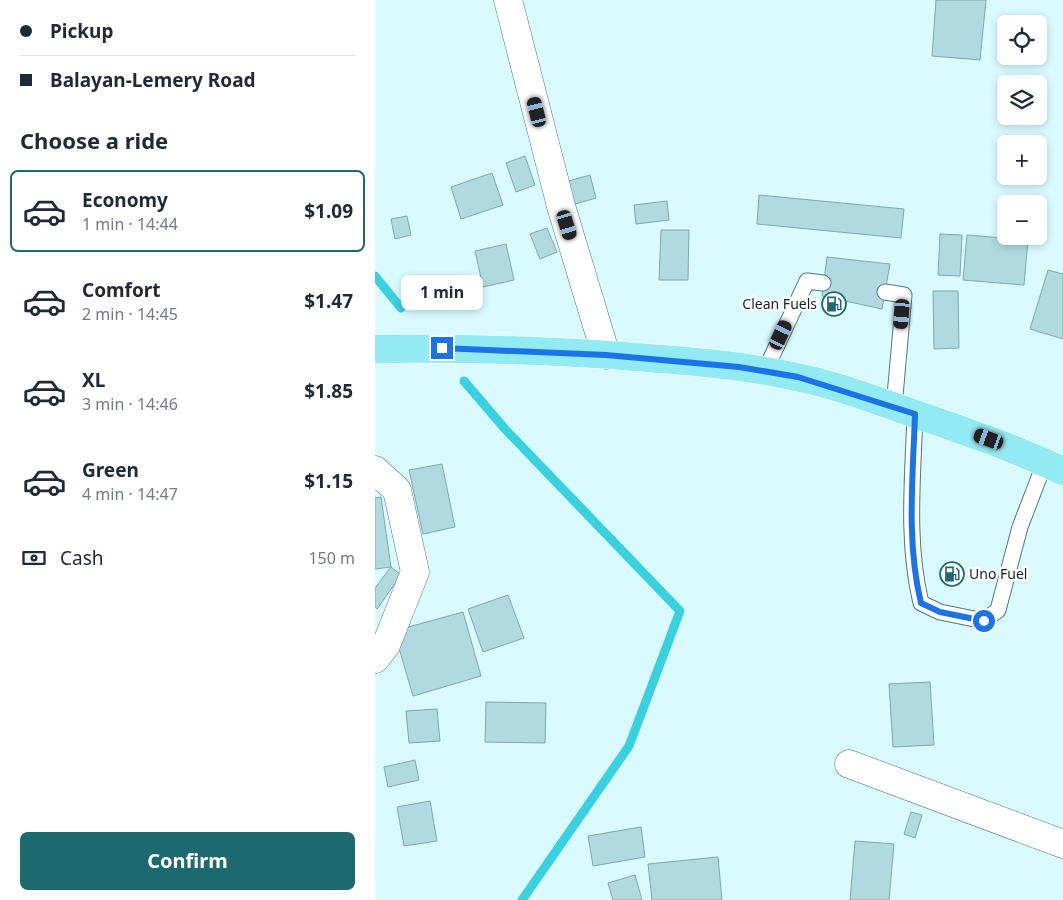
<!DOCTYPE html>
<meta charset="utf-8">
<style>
:root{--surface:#fff;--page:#f2f2f3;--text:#1f2937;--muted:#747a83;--line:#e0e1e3;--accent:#1d6970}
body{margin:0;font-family:"Noto Sans",sans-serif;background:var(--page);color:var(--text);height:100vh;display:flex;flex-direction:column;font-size:19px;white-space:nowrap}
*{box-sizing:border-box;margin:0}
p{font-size:16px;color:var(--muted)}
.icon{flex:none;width:28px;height:28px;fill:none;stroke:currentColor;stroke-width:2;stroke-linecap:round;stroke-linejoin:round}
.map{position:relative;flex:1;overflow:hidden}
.sheet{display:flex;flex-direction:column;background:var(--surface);width:375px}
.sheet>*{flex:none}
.guide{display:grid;align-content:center;height:110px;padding:0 20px;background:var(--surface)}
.fabs{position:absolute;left:622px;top:15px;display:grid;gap:10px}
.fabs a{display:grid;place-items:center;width:50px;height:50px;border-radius:8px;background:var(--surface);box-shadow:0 2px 8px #0003;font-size:25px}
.end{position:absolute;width:22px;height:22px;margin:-11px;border:6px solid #1a73e8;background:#fff;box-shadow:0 0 0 2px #fff}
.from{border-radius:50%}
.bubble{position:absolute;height:35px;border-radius:8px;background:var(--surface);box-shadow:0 2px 8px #0003;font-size:16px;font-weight:700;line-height:35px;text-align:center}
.car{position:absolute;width:15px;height:30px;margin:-15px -8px;border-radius:6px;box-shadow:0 0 4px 1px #0007;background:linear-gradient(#222 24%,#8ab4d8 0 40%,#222 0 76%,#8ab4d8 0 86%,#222 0)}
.guide b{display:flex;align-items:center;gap:18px;height:48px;font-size:19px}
.guide b+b{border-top:1px solid var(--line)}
.guide i{width:12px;height:12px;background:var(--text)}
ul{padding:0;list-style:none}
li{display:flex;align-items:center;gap:15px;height:82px;margin:0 10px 8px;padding:0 10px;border:2px solid transparent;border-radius:8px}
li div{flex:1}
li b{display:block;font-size:19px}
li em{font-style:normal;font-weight:700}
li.on{border-color:var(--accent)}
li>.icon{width:45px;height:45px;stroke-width:1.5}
h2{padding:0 20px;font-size:22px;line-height:60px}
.pay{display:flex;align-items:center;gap:12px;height:55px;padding:0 20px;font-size:19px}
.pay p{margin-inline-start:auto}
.cta{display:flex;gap:10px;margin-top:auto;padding:10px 20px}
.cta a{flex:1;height:58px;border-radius:8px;background:var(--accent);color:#fff;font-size:20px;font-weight:700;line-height:58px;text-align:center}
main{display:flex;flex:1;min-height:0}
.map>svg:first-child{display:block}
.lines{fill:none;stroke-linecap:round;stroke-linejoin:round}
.stream{stroke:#39d1e0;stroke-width:9}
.building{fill:#b0dadf;stroke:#7fa8ad}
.service-casing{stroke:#50777c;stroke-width:17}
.minor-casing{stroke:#50777c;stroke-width:29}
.primary-casing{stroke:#fff;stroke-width:29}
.service{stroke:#fff;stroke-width:15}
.minor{stroke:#fff;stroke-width:28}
.primary{stroke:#92eaf3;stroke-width:28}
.route{stroke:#1a73e8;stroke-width:6}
.labels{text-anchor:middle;stroke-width:5;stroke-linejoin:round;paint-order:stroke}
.poi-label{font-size:14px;fill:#122224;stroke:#fff;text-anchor:end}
</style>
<main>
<section class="sheet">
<div class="guide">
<b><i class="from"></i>Pickup</b>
<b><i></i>Balayan-Lemery Road</b>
</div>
<h2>Choose a ride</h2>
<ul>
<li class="on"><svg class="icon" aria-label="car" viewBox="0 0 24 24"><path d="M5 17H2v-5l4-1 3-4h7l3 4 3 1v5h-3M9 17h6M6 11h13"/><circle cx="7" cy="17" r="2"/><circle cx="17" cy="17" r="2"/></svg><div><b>Economy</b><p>1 min · 14:44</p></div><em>$1.09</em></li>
<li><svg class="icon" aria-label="car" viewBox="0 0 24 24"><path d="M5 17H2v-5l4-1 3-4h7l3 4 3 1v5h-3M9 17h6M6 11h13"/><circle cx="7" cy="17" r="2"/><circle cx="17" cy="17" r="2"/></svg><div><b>Comfort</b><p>2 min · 14:45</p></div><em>$1.47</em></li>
<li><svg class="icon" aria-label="car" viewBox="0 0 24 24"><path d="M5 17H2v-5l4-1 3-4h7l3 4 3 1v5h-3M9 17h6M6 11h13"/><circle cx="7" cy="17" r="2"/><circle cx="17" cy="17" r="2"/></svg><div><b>XL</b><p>3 min · 14:46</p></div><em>$1.85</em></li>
<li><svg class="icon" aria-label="car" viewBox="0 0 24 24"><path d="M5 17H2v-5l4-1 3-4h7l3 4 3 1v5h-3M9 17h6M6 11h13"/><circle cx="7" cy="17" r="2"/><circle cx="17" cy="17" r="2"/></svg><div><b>Green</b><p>4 min · 14:47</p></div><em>$1.15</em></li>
</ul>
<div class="pay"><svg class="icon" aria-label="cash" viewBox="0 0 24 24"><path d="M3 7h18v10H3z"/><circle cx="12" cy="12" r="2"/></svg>Cash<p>150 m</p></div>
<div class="cta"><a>Confirm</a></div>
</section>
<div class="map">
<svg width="688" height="900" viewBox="0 0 688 900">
<rect width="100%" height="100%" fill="#d9fbff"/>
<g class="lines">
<g class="stream">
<path d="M0,276L26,308"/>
<path d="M89,381L130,429L305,611L254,746L147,900"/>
</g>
</g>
<g class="building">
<path d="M561,0H611L605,60L557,56Z"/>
<path d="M150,156L160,185L141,192L131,163Z"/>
<path d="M117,173L128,205L86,219L76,187Z"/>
<path d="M215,175L221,198L197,205L190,182Z"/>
<path d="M384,195L529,209L526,238L382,224Z"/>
<path d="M292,201L294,220L261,224L259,205Z"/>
<path d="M32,216L36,235L20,239L16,219Z"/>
<path d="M172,228L182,252L165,259L155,234Z"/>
<path d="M286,230H314L313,280H284Z"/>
<path d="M565,234L587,235L585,276L563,275Z"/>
<path d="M592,235L653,240L649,285L588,280Z"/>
<path d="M131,244L139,280L108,287L100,251Z"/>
<path d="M452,257L515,264L507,309L447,296Z"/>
<path d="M673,270L688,274V339L655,329Z"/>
<path d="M558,291H583L584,348L559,349Z"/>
<path d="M67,464L80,527L48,534L34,470Z"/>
<path d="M6,497L16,567L0,569V498Z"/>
<path d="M16,567L26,575L2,609L0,607V588Z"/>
<path d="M133,595L149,638L108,652L93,609Z"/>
<path d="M88,612L106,676L38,696L19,631Z"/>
<path d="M555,682L559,745L518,747L514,684Z"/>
<path d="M111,702L171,703L170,743L110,742Z"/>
<path d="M62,709L65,741L34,743L31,711Z"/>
<path d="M40,760L44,780L13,787L9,767Z"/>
<path d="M55,801L62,841L29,846L22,807Z"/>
<path d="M536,812L547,815L540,838L529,834Z"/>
<path d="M266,827L270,857L218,866L213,836Z"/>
<path d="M480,841L519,844L514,900H475Z"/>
<path d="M343,857L347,900H277L273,864Z"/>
<path d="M260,875L267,900H238L233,883Z"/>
</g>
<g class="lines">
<g class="service-casing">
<g id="service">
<path d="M510,292L529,295L519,407"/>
<path d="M390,371L432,281L448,283"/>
<path d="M540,414C538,477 531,541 546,603L565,612L609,621L623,610L645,527L670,462"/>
</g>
</g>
<g class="minor-casing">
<g id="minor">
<path d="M133,0L186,206L231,355"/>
<path d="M0,470L22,490L40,572L11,645L0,659"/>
<path d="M474,764L688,844"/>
</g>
</g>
<g class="primary-casing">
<path id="primary" d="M0,349C87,348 174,350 260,357C314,361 368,365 421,377C457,384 492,397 526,409C581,428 635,446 688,471"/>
</g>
<use href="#service" class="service"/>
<use href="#minor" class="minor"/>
<use href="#primary" class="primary"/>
</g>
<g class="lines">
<path class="route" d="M67,348L231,355L364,367L423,377L540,414C538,477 531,541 546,603L565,612L609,621"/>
</g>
<defs>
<g id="fuel-ring" transform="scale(1.25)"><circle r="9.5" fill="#fff" stroke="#1d6970" stroke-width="1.5"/><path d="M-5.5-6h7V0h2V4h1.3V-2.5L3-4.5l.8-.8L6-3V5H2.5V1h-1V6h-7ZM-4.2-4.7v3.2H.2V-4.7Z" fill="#1d6970"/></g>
</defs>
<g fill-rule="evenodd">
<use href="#fuel-ring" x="459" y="304"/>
<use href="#fuel-ring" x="577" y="574"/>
</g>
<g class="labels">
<g class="poi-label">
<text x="442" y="309">Clean Fuels</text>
<text x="594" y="579" text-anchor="start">Uno Fuel</text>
</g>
</g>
</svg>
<div class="fabs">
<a><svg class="icon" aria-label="locate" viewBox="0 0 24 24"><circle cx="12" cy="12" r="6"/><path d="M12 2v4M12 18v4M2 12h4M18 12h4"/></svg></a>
<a><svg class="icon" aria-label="layers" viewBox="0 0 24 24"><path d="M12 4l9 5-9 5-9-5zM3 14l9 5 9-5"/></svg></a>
<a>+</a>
<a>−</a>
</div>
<i class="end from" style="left:609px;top:621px"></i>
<i class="end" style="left:67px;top:348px"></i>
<div class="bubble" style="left:26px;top:275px;width:82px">1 min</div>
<i class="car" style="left:162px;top:112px;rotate:346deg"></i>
<i class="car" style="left:192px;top:225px;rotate:163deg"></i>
<i class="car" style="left:527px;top:314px;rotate:185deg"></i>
<i class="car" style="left:406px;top:335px;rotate:25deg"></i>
<i class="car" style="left:614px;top:439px;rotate:290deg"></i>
</div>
</main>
